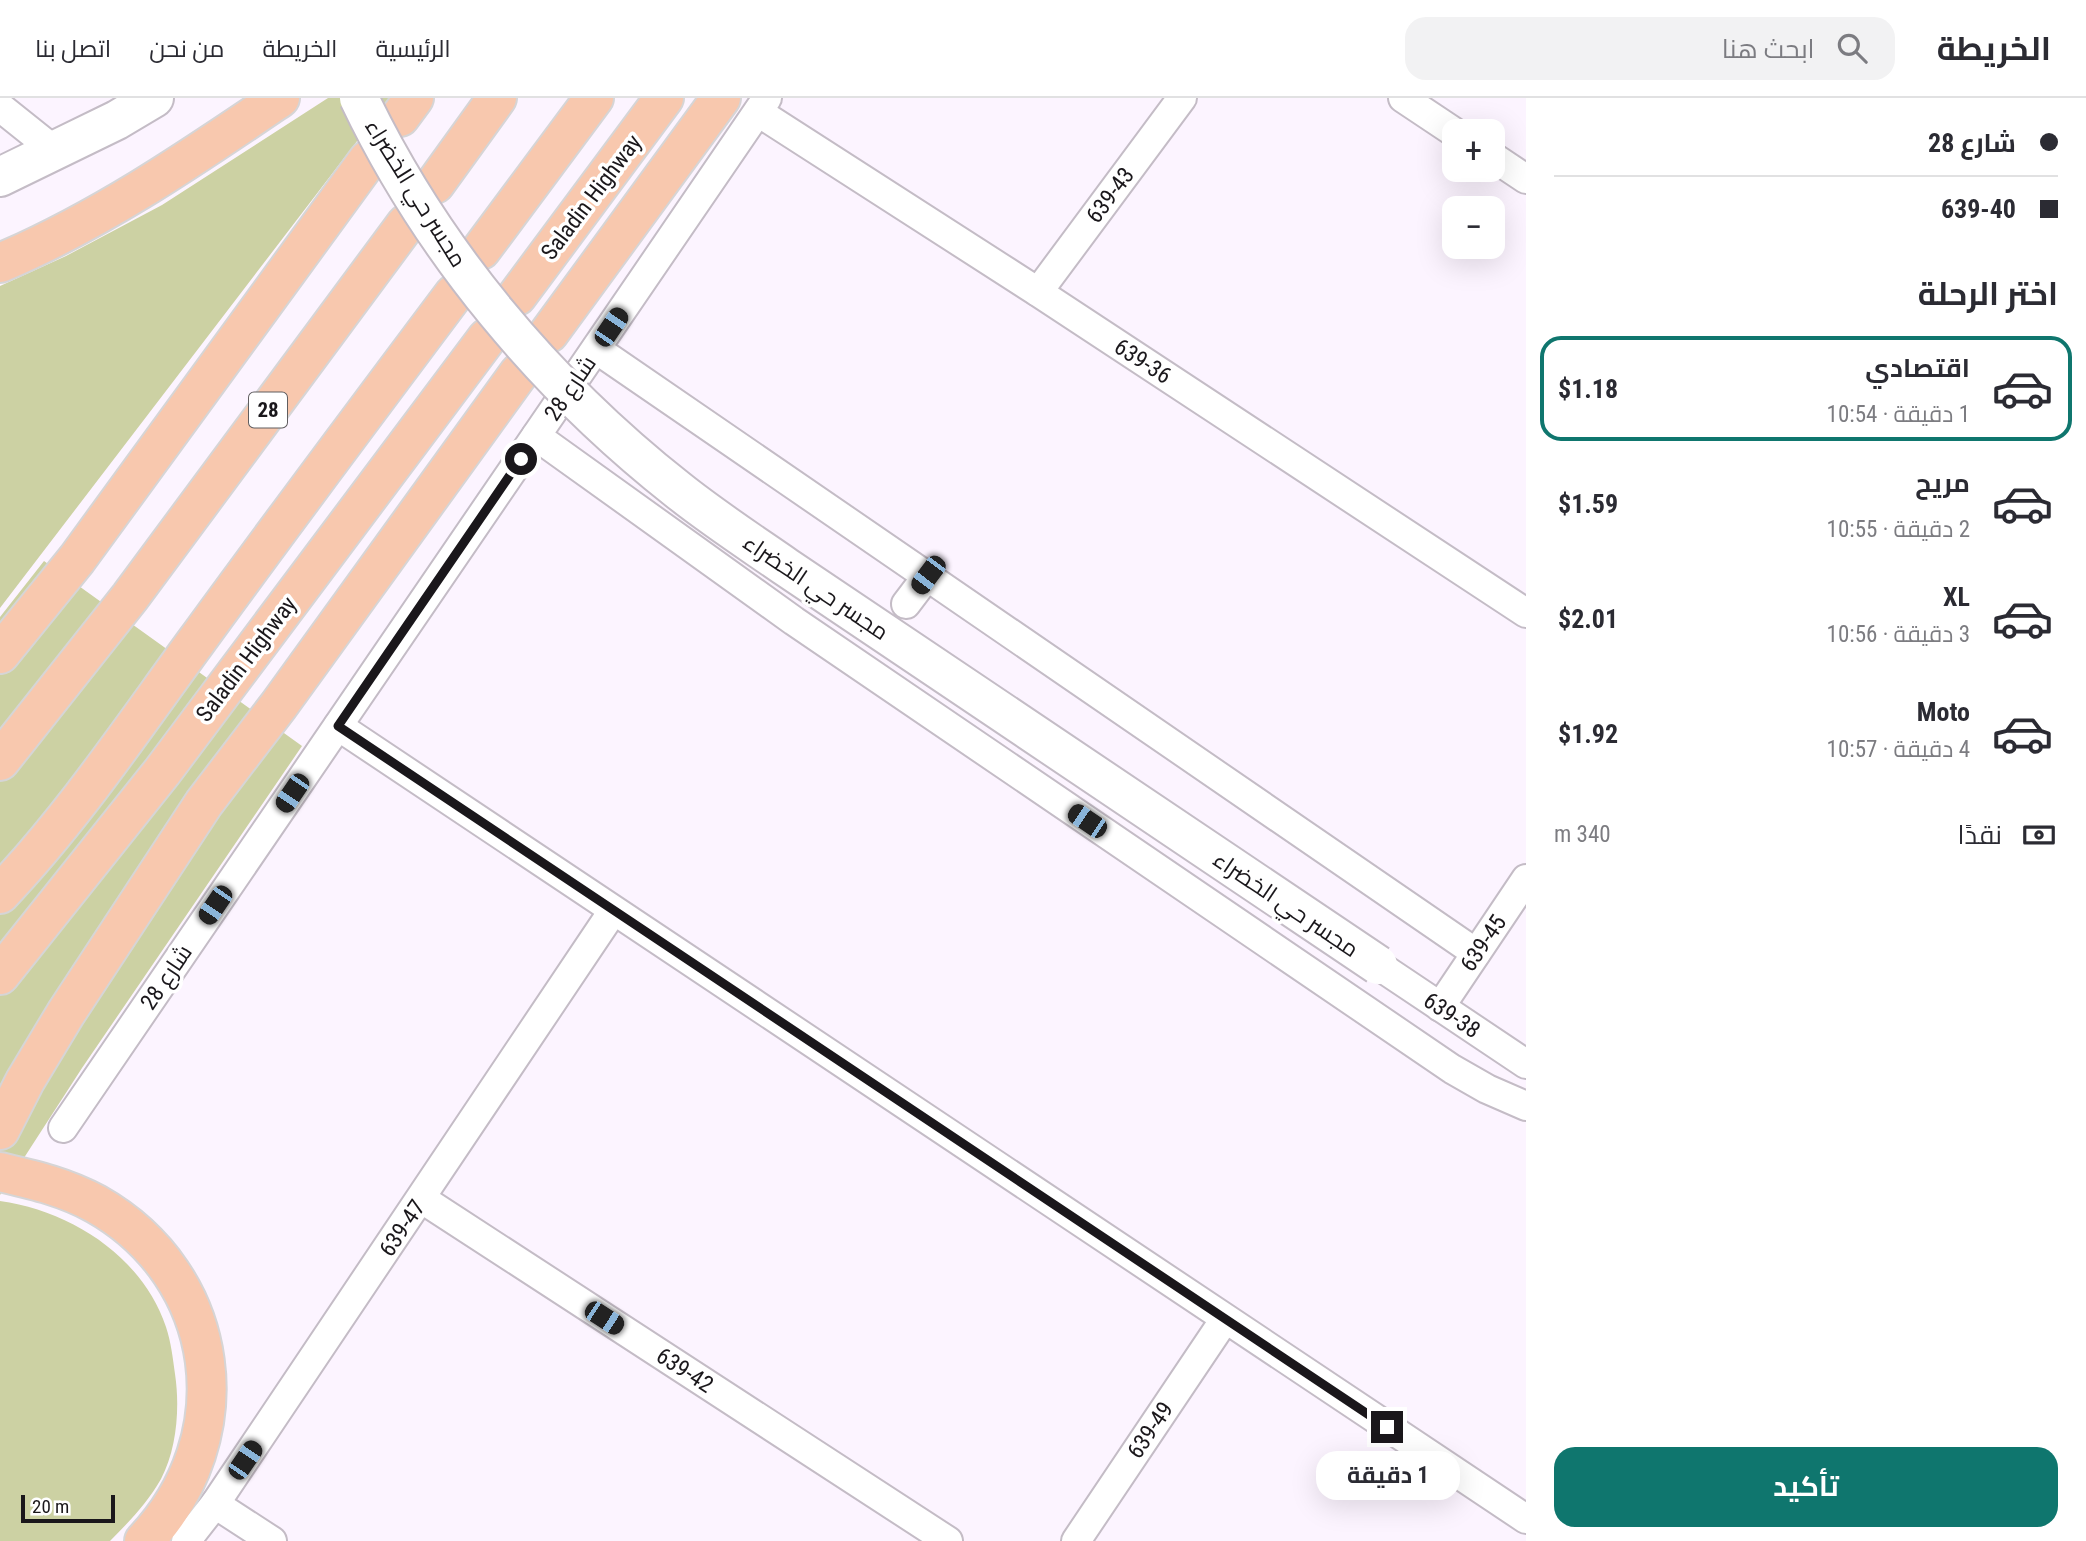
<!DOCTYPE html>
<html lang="ar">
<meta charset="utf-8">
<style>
:root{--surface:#fff;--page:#f2f2f3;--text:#2b2b33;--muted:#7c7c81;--line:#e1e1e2;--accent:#0f766e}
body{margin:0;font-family:"Roboto Condensed",Cairo,sans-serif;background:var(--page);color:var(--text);direction:rtl;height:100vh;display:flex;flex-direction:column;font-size:26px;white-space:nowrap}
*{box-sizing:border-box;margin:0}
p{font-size:23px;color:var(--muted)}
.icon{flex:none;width:38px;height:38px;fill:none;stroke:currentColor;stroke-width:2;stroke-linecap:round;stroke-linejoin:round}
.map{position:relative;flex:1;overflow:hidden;direction:ltr}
.drawer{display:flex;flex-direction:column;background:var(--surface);width:560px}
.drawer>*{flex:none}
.guide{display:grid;align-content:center;height:154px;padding:0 28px;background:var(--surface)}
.fabs{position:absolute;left:1442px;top:21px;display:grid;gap:14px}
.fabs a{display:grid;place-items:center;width:63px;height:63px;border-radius:14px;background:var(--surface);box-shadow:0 7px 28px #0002;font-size:35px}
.scale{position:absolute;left:21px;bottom:18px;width:94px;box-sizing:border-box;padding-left:7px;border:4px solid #1a171b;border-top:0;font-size:19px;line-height:24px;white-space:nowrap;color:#1a171b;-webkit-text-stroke:5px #fff;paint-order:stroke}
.end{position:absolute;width:32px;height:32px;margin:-16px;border:9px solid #1a171b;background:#fff;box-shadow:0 0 0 4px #fff}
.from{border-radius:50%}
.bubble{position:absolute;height:49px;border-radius:21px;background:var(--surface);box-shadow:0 7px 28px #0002;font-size:23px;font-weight:700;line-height:49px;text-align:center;direction:rtl}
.car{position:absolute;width:21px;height:42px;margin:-21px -10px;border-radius:9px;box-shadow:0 0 5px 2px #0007;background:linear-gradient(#222 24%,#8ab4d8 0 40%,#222 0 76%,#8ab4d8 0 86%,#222 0)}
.guide b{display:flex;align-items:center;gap:24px;height:66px;font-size:26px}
.guide b+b{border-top:2px solid var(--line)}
.guide i{width:18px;height:18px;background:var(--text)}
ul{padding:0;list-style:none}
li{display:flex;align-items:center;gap:21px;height:105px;margin:0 14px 10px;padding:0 14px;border:4px solid transparent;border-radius:21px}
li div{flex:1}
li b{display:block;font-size:26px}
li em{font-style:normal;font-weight:700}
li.selected{border-color:var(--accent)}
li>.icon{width:63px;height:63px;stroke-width:1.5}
h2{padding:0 28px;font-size:32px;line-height:84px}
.pay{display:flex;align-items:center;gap:18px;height:77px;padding:0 28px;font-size:26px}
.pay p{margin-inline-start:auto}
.primary-button{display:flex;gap:14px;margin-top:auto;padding:14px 28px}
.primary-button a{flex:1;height:80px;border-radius:21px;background:var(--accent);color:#fff;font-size:28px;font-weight:700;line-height:80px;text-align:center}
header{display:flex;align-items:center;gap:42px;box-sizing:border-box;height:98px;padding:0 35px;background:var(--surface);border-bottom:2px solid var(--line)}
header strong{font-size:33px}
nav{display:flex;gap:38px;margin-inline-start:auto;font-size:24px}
.search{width:490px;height:63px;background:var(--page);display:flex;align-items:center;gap:18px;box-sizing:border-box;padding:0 24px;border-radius:21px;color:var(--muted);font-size:26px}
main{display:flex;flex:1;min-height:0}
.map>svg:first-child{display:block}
.green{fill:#ccd1a3}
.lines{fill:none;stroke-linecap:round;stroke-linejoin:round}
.street-casing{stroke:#c4bcc6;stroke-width:32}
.secondary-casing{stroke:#c4bcc6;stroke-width:42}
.highway-casing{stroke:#d6d5d6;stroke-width:42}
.street{stroke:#fff;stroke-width:28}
.secondary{stroke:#fff;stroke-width:38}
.highway{stroke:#f8c8ae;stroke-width:38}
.secondary-bridge-casing{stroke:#c4bcc6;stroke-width:42;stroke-linecap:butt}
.secondary-bridge{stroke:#fff;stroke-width:38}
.route{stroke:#1a171b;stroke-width:9}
.labels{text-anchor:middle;stroke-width:7;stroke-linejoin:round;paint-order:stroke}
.shield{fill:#fff;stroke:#5f5d5f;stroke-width:2}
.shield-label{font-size:21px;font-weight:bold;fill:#1a171b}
.street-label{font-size:23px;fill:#1a171b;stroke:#fff}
</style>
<header>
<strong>الخريطة</strong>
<div class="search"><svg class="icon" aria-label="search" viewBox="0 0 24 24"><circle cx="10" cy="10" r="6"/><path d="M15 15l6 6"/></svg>ابحث هنا</div>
<nav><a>الرئيسية</a><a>الخريطة</a><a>من نحن</a><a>اتصل بنا</a></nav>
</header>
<main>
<section class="drawer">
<div class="guide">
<b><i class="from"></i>شارع 28</b>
<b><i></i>639-40</b>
</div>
<h2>اختر الرحلة</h2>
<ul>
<li class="selected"><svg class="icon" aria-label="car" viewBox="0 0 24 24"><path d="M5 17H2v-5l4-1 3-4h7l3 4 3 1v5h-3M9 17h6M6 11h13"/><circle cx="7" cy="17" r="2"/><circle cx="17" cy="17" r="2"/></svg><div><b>اقتصادي</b><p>1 دقيقة · 10:54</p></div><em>$1.18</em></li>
<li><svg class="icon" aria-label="car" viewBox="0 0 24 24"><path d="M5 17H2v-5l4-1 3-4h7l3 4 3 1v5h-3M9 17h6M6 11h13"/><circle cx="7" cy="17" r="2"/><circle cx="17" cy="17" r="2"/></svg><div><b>مريح</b><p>2 دقيقة · 10:55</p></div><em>$1.59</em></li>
<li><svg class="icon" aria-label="car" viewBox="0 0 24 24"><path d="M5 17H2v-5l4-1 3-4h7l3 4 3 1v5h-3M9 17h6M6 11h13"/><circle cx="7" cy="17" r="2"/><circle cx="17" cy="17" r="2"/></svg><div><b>XL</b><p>3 دقيقة · 10:56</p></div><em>$2.01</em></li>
<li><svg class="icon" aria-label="car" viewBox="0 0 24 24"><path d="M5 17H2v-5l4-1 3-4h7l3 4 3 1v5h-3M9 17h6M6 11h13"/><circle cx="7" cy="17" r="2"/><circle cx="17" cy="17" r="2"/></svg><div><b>Moto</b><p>4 دقيقة · 10:57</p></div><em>$1.92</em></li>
</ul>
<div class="pay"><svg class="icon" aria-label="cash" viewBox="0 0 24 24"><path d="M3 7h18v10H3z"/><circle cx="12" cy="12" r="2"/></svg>نقدًا<p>340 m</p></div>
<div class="primary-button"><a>تأكيد</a></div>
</section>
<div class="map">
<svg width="1526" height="1443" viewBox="0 0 1526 1443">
<rect width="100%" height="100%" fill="#fcf4ff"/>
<g class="green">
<path d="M328,0H390L0,510V188L66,158L162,107Z"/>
<path d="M44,463L302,648L82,970L0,1097V519Z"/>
<path d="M0,1103C71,1113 142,1158 166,1229C171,1244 173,1261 175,1276C180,1309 177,1351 161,1381C148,1404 129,1424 110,1443H0Z"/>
</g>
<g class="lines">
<g class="street-casing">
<g id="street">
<path d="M1403,0L1454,34"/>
<path d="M0,9L55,53"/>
<path d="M758,14L1038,194L1526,515"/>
<path d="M1493,59L1526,81"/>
<path d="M1038,194L1182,0"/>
<path d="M596,251L1476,855"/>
<path d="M536,338L794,523L1452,971L1487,991L1526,1008"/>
<path d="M906,506L928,477"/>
<path d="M338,628L1526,1421"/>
<path d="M1378,867L1526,966"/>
<path d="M1440,909L1526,781"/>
<path d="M63,1030L767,0"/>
<path d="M422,1101L948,1443"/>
<path d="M215,1406L272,1443"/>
<path d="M186,1443L215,1406L613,813"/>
<path d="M1076,1443L1225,1221"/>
</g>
</g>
<g class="secondary-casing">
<path id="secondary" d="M0,79L117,22L154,0"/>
</g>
<g class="highway-casing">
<g id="highway">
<path d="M400,19L414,0"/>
<path d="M435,86L497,0"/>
<path d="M481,152L594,0"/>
<path d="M0,165C101,122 190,61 280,0"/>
<path d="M517,198L664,0"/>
<path d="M549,235L721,0"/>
<path d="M0,556L77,461L368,62"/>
<path d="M0,663L130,499L406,126"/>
<path d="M0,796C73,719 132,631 195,545C280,428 367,312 454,196"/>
<path d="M0,877L162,674L487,240"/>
<path d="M0,1032L25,983L66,915L204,705L279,607L519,275"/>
<path d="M0,1074C34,1082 65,1089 96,1106C223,1178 243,1339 144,1443"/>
</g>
</g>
<use href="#street" class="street"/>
<use href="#secondary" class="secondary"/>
<use href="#highway" class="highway"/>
<g class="secondary-bridge-casing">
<path id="secondary-bridge" d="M359,0C432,153 545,287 678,392C713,420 750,444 786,469L1378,867"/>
</g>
<use href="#secondary-bridge" class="secondary-bridge"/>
</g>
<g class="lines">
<path class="route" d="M521,361L338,628L1387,1329"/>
</g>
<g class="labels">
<rect class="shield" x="249" y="294.5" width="38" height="35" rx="5"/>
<g class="shield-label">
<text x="268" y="319">28</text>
</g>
<g class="street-label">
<text transform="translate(416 95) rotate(58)" y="8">مجسر حي الخضراء</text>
<text transform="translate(1110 97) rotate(-53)" y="8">639-43</text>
<text transform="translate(591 99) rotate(-53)" y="8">Saladin Highway</text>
<text transform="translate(1143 263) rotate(33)" y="8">639-36</text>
<text transform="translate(570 290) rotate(-56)" y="8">شارع 28</text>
<text transform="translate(816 489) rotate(34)" y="8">مجسر حي الخضراء</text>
<text transform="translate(246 561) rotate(-53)" y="8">Saladin Highway</text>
<text transform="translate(1286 806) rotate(34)" y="8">مجسر حي الخضراء</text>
<text transform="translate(1483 845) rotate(-56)" y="8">639-45</text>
<text transform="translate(166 879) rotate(-56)" y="8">شارع 28</text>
<text transform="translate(1452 917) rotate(34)" y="8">639-38</text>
<text transform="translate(402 1130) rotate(-56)" y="8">639-47</text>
<text transform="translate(685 1272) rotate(33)" y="8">639-42</text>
<text transform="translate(1150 1332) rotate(-56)" y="8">639-49</text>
</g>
</g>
</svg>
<div class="fabs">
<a>+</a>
<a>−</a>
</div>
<div class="scale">20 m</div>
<i class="end from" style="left:521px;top:361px"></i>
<i class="end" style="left:1387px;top:1329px"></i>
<div class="bubble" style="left:1316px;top:1353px;width:144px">1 دقيقة</div>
<i class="car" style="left:611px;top:229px;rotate:34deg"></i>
<i class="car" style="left:928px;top:477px;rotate:217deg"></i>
<i class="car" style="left:292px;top:695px;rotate:214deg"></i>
<i class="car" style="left:1087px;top:723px;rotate:304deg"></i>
<i class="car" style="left:215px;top:807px;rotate:214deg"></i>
<i class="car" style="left:604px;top:1220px;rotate:123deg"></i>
<i class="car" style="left:245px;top:1362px;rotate:34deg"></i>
</div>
</main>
